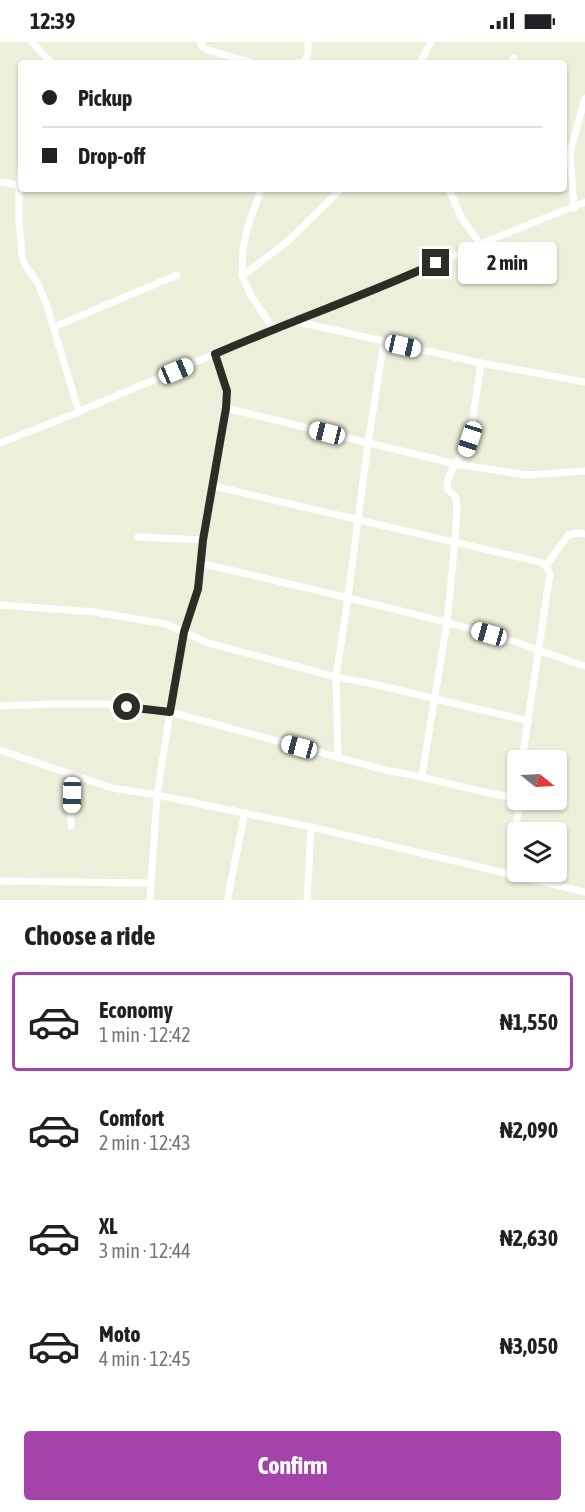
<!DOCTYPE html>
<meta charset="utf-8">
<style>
:root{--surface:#fff;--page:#f6f6f6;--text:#202124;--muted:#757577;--line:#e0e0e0;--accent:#a443a9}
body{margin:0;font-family:"Asap Condensed",sans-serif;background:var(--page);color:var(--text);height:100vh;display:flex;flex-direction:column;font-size:22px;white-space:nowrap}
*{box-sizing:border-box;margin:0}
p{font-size:20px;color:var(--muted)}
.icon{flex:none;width:33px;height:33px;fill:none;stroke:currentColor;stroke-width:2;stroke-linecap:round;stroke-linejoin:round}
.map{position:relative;height:858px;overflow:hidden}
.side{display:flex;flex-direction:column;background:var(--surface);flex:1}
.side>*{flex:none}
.top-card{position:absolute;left:18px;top:18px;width:549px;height:132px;border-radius:6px;box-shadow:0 2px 4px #0004;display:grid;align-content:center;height:132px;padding:0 24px;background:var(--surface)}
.needle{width:39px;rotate:108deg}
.controls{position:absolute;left:507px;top:708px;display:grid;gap:12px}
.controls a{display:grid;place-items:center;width:60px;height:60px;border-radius:6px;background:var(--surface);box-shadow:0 2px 4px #0004;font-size:30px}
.end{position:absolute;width:27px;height:27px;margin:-14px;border:8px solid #2c2d25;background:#fff;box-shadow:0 0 0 3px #fff}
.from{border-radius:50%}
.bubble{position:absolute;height:42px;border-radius:6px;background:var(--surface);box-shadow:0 2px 4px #0004;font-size:20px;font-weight:700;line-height:42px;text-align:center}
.car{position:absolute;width:18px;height:36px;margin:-18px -9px;border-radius:8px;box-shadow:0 0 4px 2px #0007;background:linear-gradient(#fff 24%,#345 0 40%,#fff 0 76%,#345 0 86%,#fff 0)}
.top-card b{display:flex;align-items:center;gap:21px;height:57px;font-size:22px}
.top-card b+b{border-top:2px solid var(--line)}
.top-card i{width:15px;height:15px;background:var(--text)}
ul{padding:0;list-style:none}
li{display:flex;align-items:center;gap:18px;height:99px;margin:0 12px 9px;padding:0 12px;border:3px solid transparent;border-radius:6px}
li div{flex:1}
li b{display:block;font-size:22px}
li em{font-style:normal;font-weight:700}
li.on{border-color:var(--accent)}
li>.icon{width:54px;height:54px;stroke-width:1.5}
h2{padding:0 24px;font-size:27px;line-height:72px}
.button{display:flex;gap:12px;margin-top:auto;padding:12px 24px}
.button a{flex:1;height:69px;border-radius:6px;background:var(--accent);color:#fff;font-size:24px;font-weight:700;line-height:69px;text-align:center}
.status{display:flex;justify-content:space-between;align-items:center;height:42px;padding:0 30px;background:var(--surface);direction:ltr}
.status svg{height:16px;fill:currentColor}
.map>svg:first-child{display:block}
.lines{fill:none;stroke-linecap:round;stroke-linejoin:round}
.street{stroke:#fff;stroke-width:7}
.route{stroke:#2c2d25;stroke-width:8}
</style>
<div class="status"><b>12:39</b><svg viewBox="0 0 49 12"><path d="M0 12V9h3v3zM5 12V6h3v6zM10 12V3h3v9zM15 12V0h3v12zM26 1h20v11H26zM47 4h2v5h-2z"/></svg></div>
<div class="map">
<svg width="585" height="858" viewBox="0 0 585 858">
<rect width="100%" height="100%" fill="#edefda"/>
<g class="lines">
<g class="street">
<path d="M32,0L49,19L54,21"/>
<path d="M202,0L201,2L202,5L208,8L253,21"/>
<path d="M296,21L305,20"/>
<path d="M305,21L308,11V0"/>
<path d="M420,21L431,0"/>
<path d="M510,21L514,16"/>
<path d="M21,126L19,143V177L22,214L25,223L38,242L47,264L79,370"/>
<path d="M0,140L19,143"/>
<path d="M261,147L247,187L243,207L242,234L252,255L273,287"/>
<path d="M449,147L461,175L480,202"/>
<path d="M574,166L570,111L585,56"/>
<path d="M242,234L288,199L341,147"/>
<path d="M294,279L481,321L585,340"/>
<path d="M54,285L177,233"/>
<path d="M215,312L227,349L226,366L203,498L198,547L184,590L208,601L336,635L369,641L528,679"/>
<path d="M226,366L455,422L527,433L585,429"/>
<path d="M0,401L64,376L273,287L377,247L495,196L585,160"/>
<path d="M213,444L540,520L546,524L550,532L522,718"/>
<path d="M138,495L203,498"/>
<path d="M200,521C298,544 396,566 494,593C525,602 554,615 585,624"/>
<path d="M546,524L568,493L576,491L585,492"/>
<path d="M0,563L95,570L166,582L184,590L170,670L389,729C432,735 473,750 516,756"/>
<path d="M0,664L51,662H105L170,670L157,753L150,858"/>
<path d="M0,708L112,746L157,753L311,785L585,850"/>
<path d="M338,716L336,635L348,555L368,401L384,299"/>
<path d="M70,733L71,784"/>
<path d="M422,734L447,580L455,499L457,464L455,454L448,448L447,440L455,422L466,408L470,397L481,321"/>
<path d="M509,832L518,770L516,756L518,748"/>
<path d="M0,839L151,841"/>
<path d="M228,858L229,849L245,770"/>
<path d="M307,858L311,785"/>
</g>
</g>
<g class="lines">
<path class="route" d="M127,665L170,670L184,590L198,547L203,498L226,366L227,349L215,312C288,280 364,254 436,221"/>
</g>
</svg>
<div class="controls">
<a><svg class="needle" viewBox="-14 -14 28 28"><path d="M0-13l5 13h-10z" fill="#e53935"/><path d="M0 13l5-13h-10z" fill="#757577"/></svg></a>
<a><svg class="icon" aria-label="layers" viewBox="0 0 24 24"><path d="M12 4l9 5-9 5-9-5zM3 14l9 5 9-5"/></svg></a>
</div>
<i class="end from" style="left:127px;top:665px"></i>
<i class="end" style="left:436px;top:221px"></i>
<div class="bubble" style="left:458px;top:200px;width:99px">2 min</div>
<i class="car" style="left:403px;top:304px;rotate:103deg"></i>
<i class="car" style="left:176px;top:329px;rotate:67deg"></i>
<i class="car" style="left:327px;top:391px;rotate:284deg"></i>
<i class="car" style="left:470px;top:397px;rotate:198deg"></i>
<i class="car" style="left:489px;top:592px;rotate:286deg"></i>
<i class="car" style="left:299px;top:705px;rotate:285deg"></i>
<i class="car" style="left:72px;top:753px;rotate:181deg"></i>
<div class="top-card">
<b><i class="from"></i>Pickup</b>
<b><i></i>Drop-off</b>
</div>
</div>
<section class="side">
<h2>Choose a ride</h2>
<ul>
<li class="on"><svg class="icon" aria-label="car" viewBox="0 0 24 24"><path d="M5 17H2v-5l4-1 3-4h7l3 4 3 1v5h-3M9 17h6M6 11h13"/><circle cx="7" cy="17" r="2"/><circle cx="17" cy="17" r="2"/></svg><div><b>Economy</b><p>1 min · 12:42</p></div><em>₦1,550</em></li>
<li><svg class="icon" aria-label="car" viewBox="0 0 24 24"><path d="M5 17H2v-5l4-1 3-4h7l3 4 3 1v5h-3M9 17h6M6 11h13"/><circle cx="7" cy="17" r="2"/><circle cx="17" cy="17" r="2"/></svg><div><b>Comfort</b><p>2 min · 12:43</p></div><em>₦2,090</em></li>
<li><svg class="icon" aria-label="car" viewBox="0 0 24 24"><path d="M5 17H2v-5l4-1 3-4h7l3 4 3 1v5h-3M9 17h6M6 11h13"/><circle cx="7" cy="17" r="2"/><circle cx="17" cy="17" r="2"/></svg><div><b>XL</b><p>3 min · 12:44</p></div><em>₦2,630</em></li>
<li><svg class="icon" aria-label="car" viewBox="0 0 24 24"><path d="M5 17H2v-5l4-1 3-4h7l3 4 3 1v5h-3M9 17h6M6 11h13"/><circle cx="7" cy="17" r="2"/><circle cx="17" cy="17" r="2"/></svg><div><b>Moto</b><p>4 min · 12:45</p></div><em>₦3,050</em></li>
</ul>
<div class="button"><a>Confirm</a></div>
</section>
